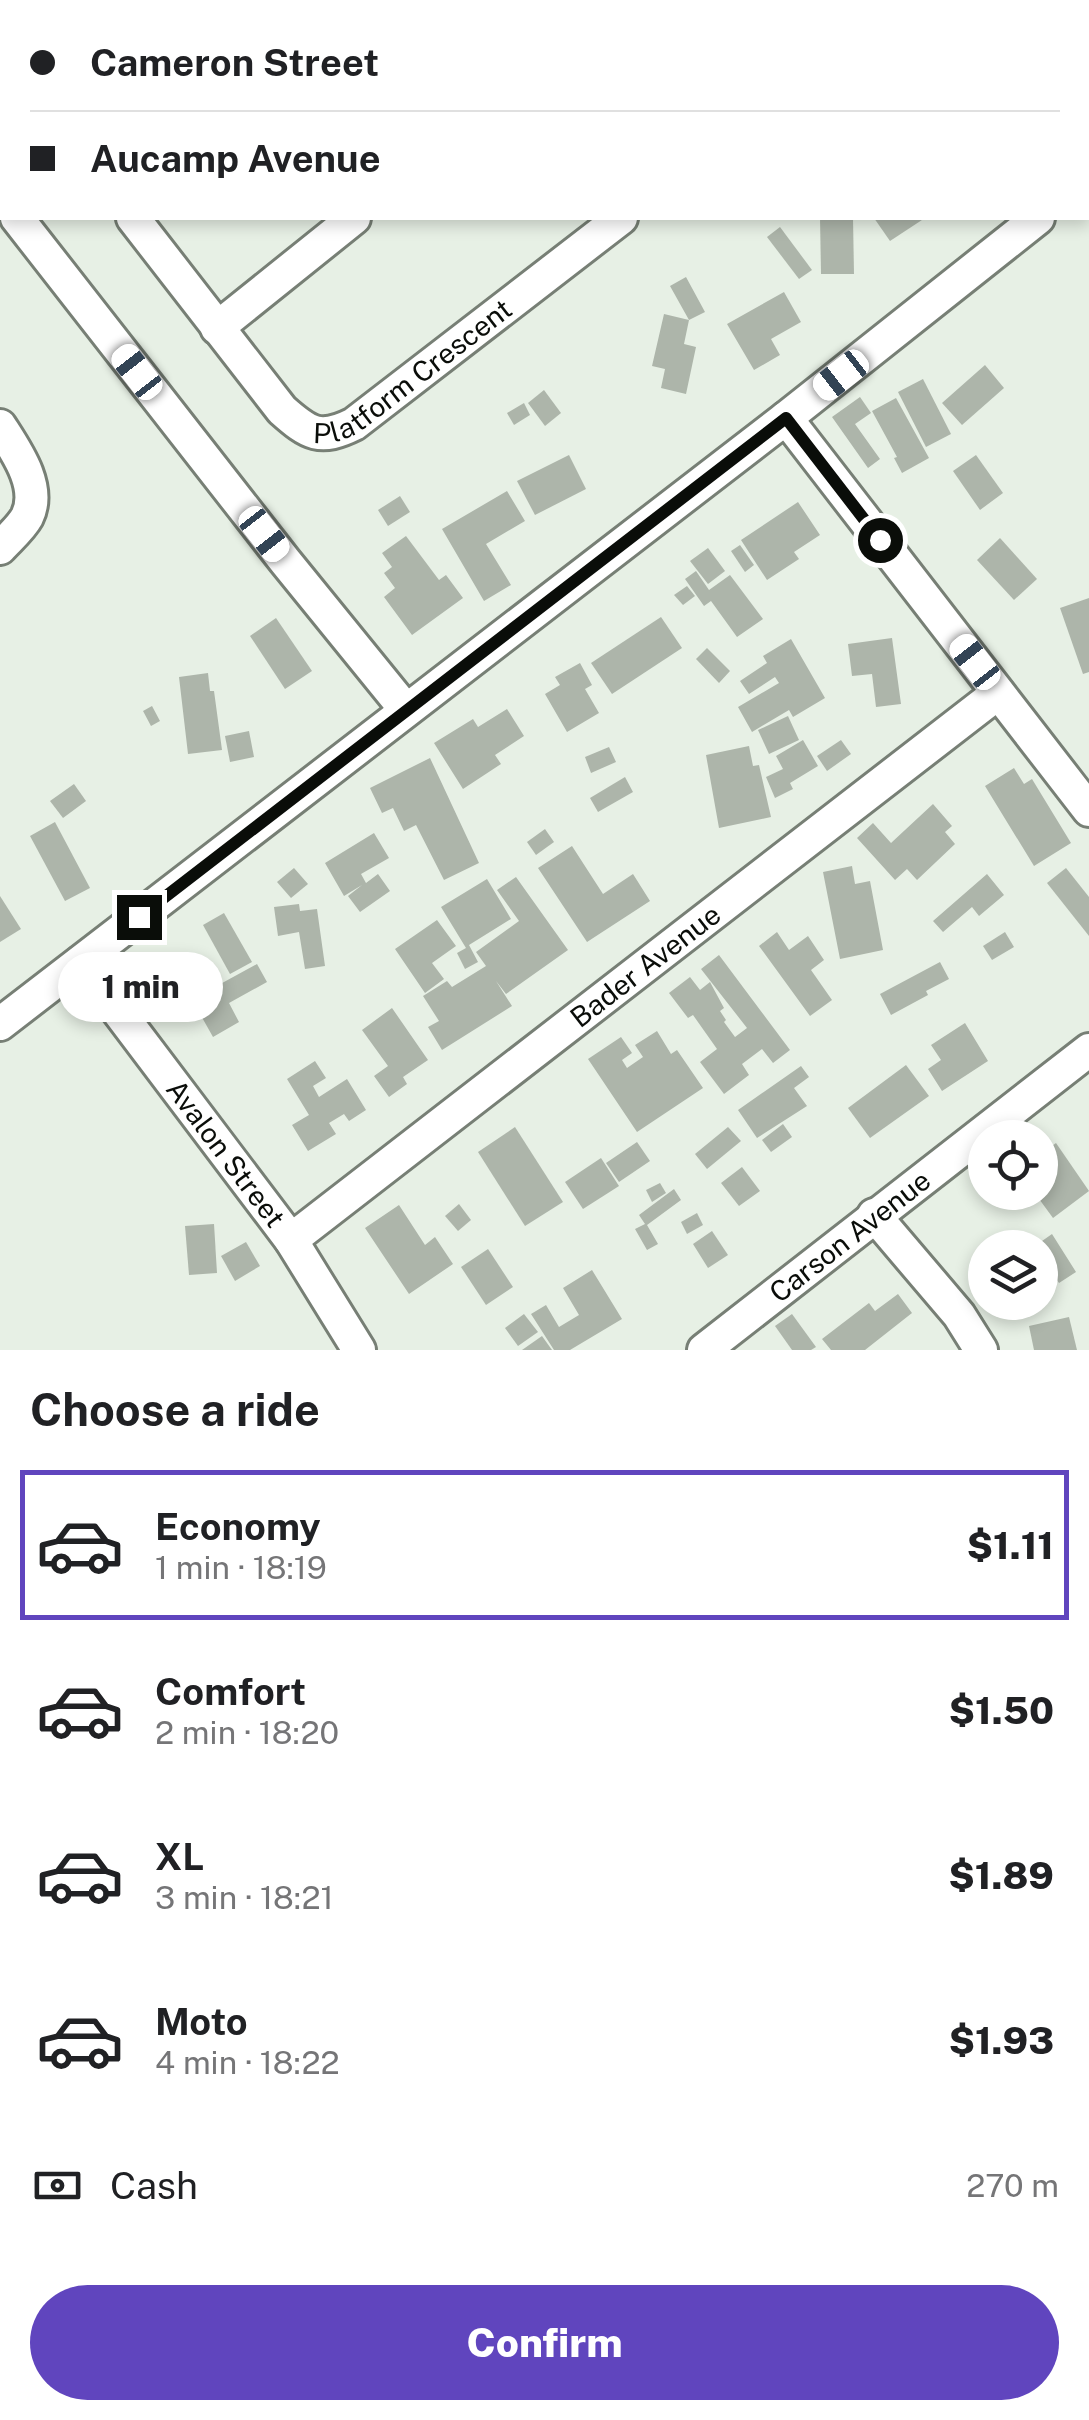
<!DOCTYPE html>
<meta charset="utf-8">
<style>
:root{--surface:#fff;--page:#f6f6f6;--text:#202124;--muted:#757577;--line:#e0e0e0;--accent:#6045be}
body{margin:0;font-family:"Public Sans",sans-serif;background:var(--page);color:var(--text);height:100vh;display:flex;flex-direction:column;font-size:38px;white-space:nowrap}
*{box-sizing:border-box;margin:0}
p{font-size:32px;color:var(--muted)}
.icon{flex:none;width:55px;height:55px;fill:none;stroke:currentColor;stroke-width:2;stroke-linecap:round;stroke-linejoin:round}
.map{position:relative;height:1350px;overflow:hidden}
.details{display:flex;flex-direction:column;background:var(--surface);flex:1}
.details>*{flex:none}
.banner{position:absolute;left:0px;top:0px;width:1090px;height:220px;box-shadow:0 5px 15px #0003;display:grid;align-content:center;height:220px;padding:0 30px;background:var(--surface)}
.fabs{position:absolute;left:968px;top:1120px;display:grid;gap:20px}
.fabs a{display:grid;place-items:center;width:90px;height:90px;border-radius:50%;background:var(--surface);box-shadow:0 5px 15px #0003;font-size:50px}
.end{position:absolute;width:45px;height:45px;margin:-22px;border:12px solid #0a0d09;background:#fff;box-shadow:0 0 0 5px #fff}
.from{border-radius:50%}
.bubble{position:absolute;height:70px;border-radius:35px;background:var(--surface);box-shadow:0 5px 15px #0003;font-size:32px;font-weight:800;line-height:70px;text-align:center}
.car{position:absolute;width:30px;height:60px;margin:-30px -15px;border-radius:12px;box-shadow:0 0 8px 2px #0007;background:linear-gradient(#fff 24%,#345 0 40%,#fff 0 76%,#345 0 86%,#fff 0)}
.banner b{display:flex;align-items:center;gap:35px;height:95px;font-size:38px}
.banner b+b{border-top:2px solid var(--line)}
.banner i{width:25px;height:25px;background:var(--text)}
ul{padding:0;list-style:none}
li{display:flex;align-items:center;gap:30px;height:150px;margin:0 20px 15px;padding:0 10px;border:5px solid transparent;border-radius:0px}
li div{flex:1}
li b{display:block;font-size:38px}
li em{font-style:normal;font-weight:800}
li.active{border-color:var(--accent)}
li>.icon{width:90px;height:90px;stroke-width:1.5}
h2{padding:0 30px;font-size:45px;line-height:120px}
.pay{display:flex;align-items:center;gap:25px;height:110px;padding:0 30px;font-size:38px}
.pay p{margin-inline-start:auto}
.primary-button{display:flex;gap:20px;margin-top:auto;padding:20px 30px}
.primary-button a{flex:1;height:115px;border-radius:60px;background:var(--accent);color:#fff;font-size:40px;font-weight:800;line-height:115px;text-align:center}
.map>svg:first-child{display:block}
.building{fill:#adb5aa}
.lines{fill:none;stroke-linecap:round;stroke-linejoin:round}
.minor-casing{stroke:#777f75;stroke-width:38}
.minor{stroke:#fff;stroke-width:32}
.route{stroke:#0a0d09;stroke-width:12}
.labels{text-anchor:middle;stroke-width:8;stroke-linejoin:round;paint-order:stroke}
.street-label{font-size:28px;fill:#0a0d09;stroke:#f5fef2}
</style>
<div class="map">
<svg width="1089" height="1350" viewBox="0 0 1089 1350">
<rect width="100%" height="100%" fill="#e7f0e5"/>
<g class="building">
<path d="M820,218H853L854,274H821Z"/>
<path d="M874,218H925L890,241Z"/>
<path d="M780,227L812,270L799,279L767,237Z"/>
<path d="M686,277L705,312L689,320L684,344L696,347L686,394L661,388L665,369L652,366L664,314L689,320L670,286Z"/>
<path d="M784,292L801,322L771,339L780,355L754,370L727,324Z"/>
<path d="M985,365L1004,388L962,425L942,403Z"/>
<path d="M923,379L951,434L926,447L898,392Z"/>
<path d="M544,390L561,413L545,426L528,403Z"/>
<path d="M860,397L871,413L855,424L880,459L868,468L832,417Z"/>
<path d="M896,398L929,458L902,473L894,458L897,457L872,411Z"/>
<path d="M524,403L530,415L514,425L507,413Z"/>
<path d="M569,455L586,489L535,515L517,481Z"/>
<path d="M976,455L1003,493L980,510L953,471Z"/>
<path d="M507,491L525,521L486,544L511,585L484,601L442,529Z"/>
<path d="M400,496L410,512L388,526L378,510Z"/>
<path d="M798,502L820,535L794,552L799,559L767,580L741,540Z"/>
<path d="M406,536L439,580L446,575L463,598L412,635L384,597L395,588L384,573L392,567L382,553Z"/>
<path d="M1000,538L1037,579L1014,600L977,560Z"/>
<path d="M740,545L754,565L745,572L731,551Z"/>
<path d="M708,548L725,571L708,584L690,561Z"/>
<path d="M696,571L709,590L730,575L763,619L737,637L711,601L704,606L685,579Z"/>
<path d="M687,586L695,596L683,605L674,595Z"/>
<path d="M1089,598V672L1083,674L1060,608Z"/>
<path d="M661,617L682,648L612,694L591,663Z"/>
<path d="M276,618L312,671L285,689L250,636Z"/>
<path d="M892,638L901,704L876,707L872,674L852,676L848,644Z"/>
<path d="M791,639L825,698L793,717L789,710L752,732L738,707L779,683L775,677L749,694L740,681L767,663L763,656Z"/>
<path d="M707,648L730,671L719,683L696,659Z"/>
<path d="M580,663L592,685L585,689L599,713L567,732L545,694L560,685L555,677Z"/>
<path d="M208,673L210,691H214L222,750L188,754L179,677Z"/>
<path d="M152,706L160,721L151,726L143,711Z"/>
<path d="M507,709L524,736L495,755L501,764L463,789L434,743L473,719L478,727Z"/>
<path d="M788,716L799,740L769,754L758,730Z"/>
<path d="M249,731L254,757L230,762L225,736Z"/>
<path d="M803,740L818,766L790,783L793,789L775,798L766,777L783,769L776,756Z"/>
<path d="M841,740L851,754L827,771L817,756Z"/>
<path d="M749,746L753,766L759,765L771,817L719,828L706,755Z"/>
<path d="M609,747L616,762L591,773L585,757Z"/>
<path d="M430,758L479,863L444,880L416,825L404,831L393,808L382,813L370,788Z"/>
<path d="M1014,768L1024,784L1032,779L1071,843L1034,866L985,786Z"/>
<path d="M625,777L633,792L598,812L590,798Z"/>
<path d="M74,784L86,801L63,818L50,801Z"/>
<path d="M933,804L952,826L945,832L955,844L917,880L907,869L895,880L857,838L873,823L891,843Z"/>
<path d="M55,822L90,888L65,901L30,836Z"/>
<path d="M545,829L554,842L536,855L527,842Z"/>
<path d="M374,833L389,858L361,874L366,883L378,874L390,891L360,912L348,896L362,885L344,896L325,863Z"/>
<path d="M572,846L603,894L633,874L650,901L587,942L538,868Z"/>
<path d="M852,866L855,884L870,881L883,950L840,959L823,872Z"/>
<path d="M294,868L308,884L291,898L277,882Z"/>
<path d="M1066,868L1089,897V936L1047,883Z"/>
<path d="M987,874L1004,895L979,916L972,907L943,932L933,921Z"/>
<path d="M516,877L568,950L506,994L496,981L512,1006L442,1050L428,1027L439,1021L423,996L447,981L452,987L486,966L476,952L519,921L497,890Z"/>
<path d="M487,879L511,919L469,945L478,962L465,969L457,953L466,948L441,907Z"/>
<path d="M0,896L21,929L0,942Z"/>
<path d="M299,904L300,911L317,909L325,966L305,969L299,932L278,936L274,907Z"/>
<path d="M224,913L252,962L230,974L203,925Z"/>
<path d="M437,920L456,946L432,963L444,979L425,993L395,949Z"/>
<path d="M777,932L789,950L808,936L824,960L811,970L832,1000L810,1016L759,946Z"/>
<path d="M1005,932L1014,947L992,960L983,946Z"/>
<path d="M719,955L790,1050L773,1063L762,1049L742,1064L749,1075L724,1094L700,1062L717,1049L693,1015L688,1018L669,993L690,977L700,990L710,982L724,1008L720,1011L726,1020L724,1022L735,1037L747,1028L701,969Z"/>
<path d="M940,962L949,979L926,991L928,995L891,1015L880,994Z"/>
<path d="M257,964L267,982L229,1003L239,1022L213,1037L186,989L207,978L213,988Z"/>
<path d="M392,1008L428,1060L403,1077L407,1084L389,1097L374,1076L388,1066L362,1030Z"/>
<path d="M965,1023L988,1061L942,1091L928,1069L941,1060L931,1045Z"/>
<path d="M657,1031L671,1054L677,1050L703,1088L637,1132L588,1059L621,1037L632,1053L622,1060L627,1068L643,1057L635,1045Z"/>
<path d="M315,1061L326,1078L313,1086L319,1097L347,1079L366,1110L349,1121L344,1114L329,1123L336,1134L308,1151L292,1125L309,1115L287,1079Z"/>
<path d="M906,1065L929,1096L870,1138L848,1108Z"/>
<path d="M801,1066L809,1077L794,1088L807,1106L757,1138L738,1110Z"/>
<path d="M783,1124L792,1137L771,1152L762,1140Z"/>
<path d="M515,1127L563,1202L525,1226L478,1152Z"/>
<path d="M728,1127L741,1141L707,1169L695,1154Z"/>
<path d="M637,1142L650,1161L619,1182L606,1163Z"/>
<path d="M1056,1143L1089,1191L1053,1218L1034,1192H1040V1155Z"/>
<path d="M601,1158L619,1186L583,1209L565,1182Z"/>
<path d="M742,1167L760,1191L739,1206L721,1183Z"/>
<path d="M660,1183L666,1193L652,1202L646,1190Z"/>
<path d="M674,1189L681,1200L647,1225L658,1244L647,1250L635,1229L645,1224L639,1215Z"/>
<path d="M459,1204L471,1220L458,1231L445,1216Z"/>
<path d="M399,1205L425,1245L435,1237L453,1264L409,1294L365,1228Z"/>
<path d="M697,1213L703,1225L687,1234L681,1222Z"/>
<path d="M214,1224L217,1273L189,1275L185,1226Z"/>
<path d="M712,1231L728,1255L708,1268L693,1244Z"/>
<path d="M1052,1234L1076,1272L1059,1283L1050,1270L1040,1277V1248H1032Z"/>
<path d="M246,1242L260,1266L235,1281L221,1256Z"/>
<path d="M488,1249L513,1287L486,1305L461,1267Z"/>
<path d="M592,1270L622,1319L570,1350H554L531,1314L546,1305L559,1327L579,1315L563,1288Z"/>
<path d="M898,1294L912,1313L865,1350H831L822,1339L869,1303L875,1311Z"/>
<path d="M524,1314L538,1332L518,1346L505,1328Z"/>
<path d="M792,1314L816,1347L811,1350H792L775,1326Z"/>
<path d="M1069,1317L1077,1350H1034L1029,1326Z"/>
<path d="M542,1336L552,1350H522Z"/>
</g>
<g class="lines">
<g class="minor-casing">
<g id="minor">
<path d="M154,0L156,2"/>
<path d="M571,0L573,2"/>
<path d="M792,0L794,2"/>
<path d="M960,0L962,2"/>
<path d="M63,2L66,0"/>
<path d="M630,2L633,0"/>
<path d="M1088,163L1089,165"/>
<path d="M0,195L2,198"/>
<path d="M17,218L285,561L406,710"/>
<path id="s1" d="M133,218L282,410C309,434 320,441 354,424L621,218"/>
<path d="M217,328L354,218"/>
<path d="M786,418L1089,810"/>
<path d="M0,426C16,451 42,487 27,517C21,528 8,539 0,548"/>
<path id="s2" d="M81,962L291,1240L359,1350"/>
<path d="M0,1024L786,418L1038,218"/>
<path d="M874,1215L959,1315L981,1350"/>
<path id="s3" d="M291,1240L998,693"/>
<path id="s4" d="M704,1350L1089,1050"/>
</g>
</g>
<use href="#minor" class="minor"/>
</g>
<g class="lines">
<path class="route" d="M139,917L786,418L880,540"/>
</g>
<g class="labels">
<g class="street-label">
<text dy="10" stroke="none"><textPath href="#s1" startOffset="400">Platform Crescent</textPath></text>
<text dy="10" stroke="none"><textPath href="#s3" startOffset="448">Bader Avenue</textPath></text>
<text dy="10" stroke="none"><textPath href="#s2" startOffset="240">Avalon Street</textPath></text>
<text dy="10" stroke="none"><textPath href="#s4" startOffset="185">Carson Avenue</textPath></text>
</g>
</g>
</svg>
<div class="fabs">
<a><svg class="icon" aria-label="locate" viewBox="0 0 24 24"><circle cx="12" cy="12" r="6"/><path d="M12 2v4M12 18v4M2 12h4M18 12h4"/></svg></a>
<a><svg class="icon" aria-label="layers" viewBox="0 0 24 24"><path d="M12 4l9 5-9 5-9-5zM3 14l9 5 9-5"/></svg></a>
</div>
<i class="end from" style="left:880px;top:540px"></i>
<i class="end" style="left:139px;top:917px"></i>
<div class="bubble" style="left:58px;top:952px;width:165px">1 min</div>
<i class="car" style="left:137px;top:372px;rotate:322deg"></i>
<i class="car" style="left:841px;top:375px;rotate:232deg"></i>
<i class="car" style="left:264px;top:534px;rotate:142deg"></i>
<i class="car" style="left:975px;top:662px;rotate:322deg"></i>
<div class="banner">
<b><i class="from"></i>Cameron Street</b>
<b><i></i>Aucamp Avenue</b>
</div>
</div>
<section class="details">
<h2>Choose a ride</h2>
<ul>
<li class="active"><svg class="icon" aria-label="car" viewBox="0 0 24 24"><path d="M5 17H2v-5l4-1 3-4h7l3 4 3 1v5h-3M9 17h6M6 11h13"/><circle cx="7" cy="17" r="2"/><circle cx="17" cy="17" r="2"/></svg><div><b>Economy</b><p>1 min · 18:19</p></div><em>$1.11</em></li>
<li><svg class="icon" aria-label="car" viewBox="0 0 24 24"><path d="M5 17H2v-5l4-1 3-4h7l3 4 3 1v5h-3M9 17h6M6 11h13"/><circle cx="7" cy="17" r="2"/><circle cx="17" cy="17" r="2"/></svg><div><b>Comfort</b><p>2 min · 18:20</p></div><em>$1.50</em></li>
<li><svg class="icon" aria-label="car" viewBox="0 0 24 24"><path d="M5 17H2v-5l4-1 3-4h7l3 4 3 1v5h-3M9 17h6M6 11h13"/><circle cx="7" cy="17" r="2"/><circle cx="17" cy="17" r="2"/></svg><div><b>XL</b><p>3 min · 18:21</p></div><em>$1.89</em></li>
<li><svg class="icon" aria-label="car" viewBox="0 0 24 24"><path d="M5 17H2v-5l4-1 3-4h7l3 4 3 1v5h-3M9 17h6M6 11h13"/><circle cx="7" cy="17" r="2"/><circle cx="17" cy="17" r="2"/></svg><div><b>Moto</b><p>4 min · 18:22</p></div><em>$1.93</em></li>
</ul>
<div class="pay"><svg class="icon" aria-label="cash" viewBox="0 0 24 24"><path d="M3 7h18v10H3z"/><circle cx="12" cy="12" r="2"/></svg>Cash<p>270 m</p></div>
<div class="primary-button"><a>Confirm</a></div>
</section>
